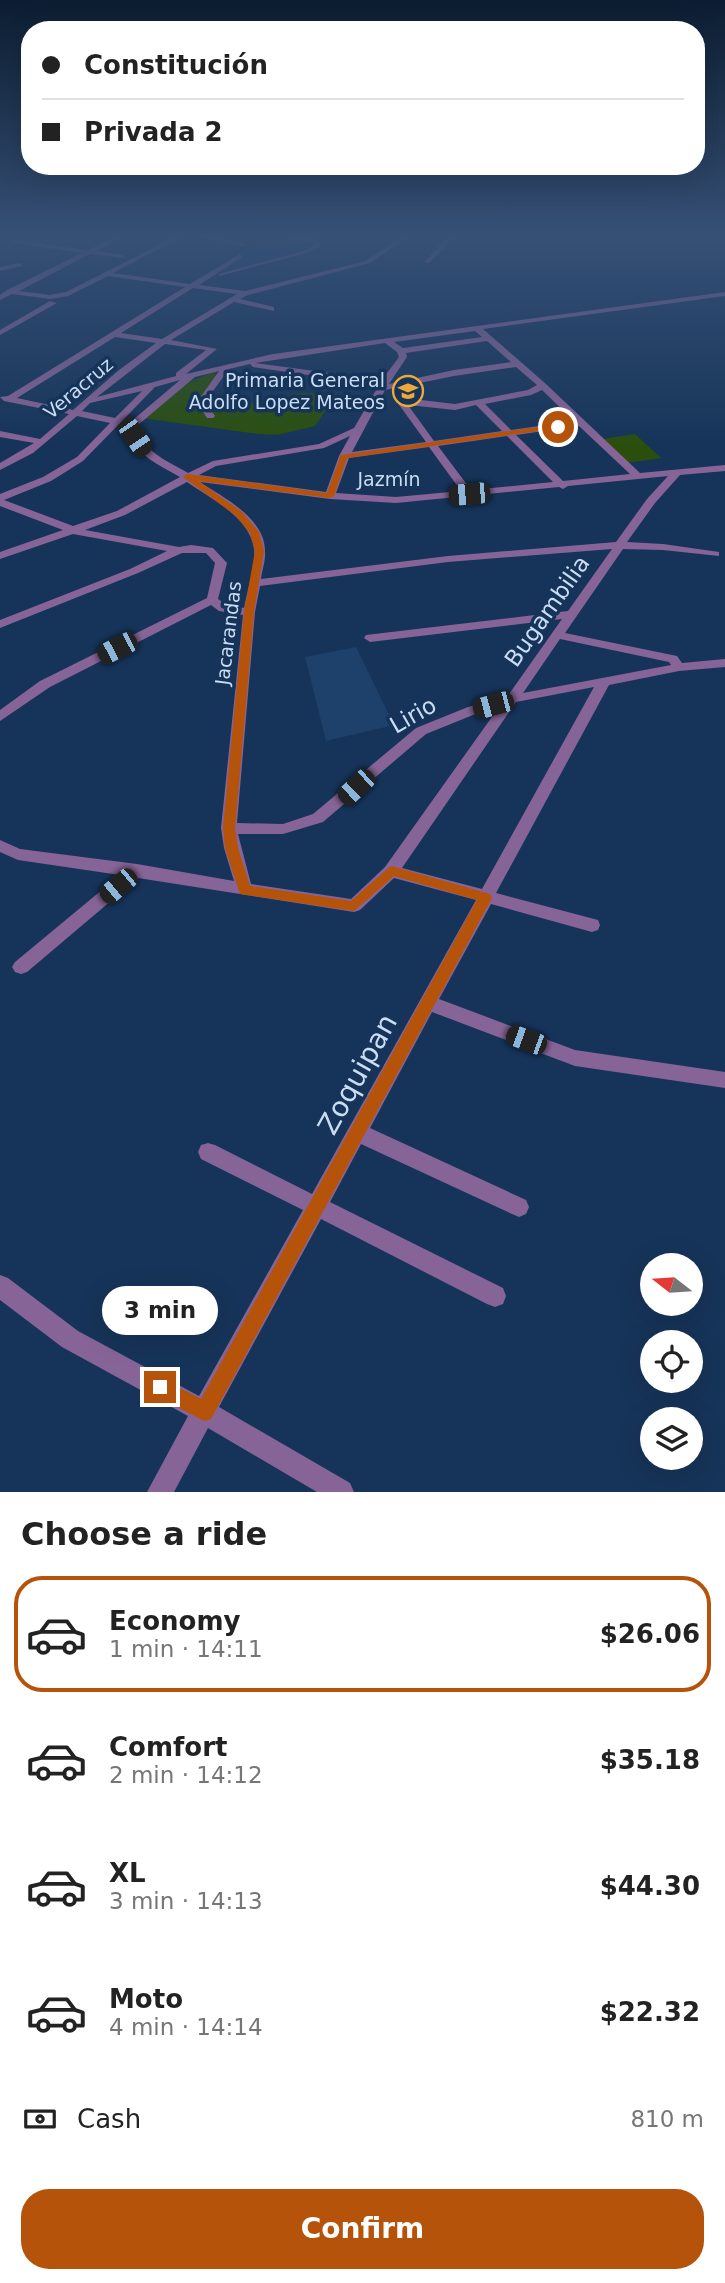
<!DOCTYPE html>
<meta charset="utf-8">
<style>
:root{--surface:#fff;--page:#f6f6f6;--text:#222;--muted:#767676;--line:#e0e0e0;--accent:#b45309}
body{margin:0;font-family:"DejaVu Sans",sans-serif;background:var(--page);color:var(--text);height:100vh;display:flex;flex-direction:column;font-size:26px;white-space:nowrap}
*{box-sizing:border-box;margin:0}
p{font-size:23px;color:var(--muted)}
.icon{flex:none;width:38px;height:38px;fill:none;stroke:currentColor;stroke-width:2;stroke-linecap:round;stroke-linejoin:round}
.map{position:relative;height:1492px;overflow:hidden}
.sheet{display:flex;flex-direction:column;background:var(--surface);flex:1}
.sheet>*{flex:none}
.banner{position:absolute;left:21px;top:21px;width:684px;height:154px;border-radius:28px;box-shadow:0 7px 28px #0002;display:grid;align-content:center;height:154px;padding:0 21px;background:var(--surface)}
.needle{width:46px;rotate:287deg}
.buttons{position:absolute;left:640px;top:1253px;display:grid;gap:14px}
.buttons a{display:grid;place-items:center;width:63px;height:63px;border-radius:50%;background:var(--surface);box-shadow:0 7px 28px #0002;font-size:35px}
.end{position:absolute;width:32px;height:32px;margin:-16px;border:9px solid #b45309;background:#fff;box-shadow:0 0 0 4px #fff}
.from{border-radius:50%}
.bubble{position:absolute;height:49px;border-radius:24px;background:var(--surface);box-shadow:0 7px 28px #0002;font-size:23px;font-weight:700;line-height:49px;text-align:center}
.car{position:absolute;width:21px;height:42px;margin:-21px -10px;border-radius:9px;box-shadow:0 0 5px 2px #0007;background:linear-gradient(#222 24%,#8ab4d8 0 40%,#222 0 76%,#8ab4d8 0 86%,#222 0)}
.banner b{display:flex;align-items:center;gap:24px;height:66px;font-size:26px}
.banner b+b{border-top:2px solid var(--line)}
.banner i{width:18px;height:18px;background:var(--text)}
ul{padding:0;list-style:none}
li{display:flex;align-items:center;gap:21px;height:116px;margin:0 14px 10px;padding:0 7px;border:4px solid transparent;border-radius:28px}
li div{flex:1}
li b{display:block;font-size:26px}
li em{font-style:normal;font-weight:700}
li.on{border-color:var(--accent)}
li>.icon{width:63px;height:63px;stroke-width:1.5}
h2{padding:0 21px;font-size:32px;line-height:84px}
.pay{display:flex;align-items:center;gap:18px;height:77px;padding:0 21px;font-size:26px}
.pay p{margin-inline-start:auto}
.primary-button{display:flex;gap:14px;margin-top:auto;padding:14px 21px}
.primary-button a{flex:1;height:80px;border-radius:28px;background:var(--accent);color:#fff;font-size:28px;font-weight:700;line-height:80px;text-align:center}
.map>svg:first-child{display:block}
.built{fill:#1d416a}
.green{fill:#2a4f0d}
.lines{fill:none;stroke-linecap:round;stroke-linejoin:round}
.minor{fill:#876497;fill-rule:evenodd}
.route{fill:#b45309}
.labels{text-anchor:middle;stroke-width:7;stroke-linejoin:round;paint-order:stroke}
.far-poi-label{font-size:19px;fill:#cbddf4;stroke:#163459;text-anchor:end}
.far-street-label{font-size:19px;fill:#cbddf4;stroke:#163459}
.street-label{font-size:23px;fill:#cbddf4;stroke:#163459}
.near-street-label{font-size:28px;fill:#cbddf4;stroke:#163459}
</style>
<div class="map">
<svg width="725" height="1492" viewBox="0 0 725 1492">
<rect width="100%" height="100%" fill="#163459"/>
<g class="built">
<path d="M209,236H250L322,244L209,277L243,257L238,255L258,244Z"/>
<path d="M356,647L394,725L326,741L305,657Z"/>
</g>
<g class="green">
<path d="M216,371L210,411L302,393L337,394L315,426L277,435L257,434L142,418L191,381Z"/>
<path d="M635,434L661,458L627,463L602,439Z"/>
</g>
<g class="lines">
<g class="minor">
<path d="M117,236H124L96,251L123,255L125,258L90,254L19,291L50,295L66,292L177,236H184L113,273L190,284L240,254L242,257L199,285L245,291L366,261L403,236H410L370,263L248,295L240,299L274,307V311L234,302L171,340L217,349L186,374L273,354L725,292V296L483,329L546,384L640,473L725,465V471L680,475L655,503L627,542L663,544L719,552V556L663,550L623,549L565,633L677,656L682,663L725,659V667L679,671L609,685L496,893L598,920L600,925L598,930L592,932L491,904L439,999L575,1050L725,1072V1088L575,1066L432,1012L370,1128L526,1200L529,1207L526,1214L519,1217L512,1214L361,1144L330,1202L503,1288L506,1296L503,1304L495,1307L487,1304L321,1219L219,1407L350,1483L354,1492H317L208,1428L174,1492H147L188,1416L62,1347L0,1300V1275L8,1278L78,1331L199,1396L303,1210L201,1159L198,1152L201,1145L208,1143L215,1145L312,1194L476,900L394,878L360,910L354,912L138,878L27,972L21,974L15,972L12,967L15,962L120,875L18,860L0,852V840L20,849L137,864L234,881L224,848L221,828L243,615L219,611L211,605L50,687L0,721V710L40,681L207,598L215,563L206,553H182L138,573L0,628V620L130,569L167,551L73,534L0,559V552L63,530L0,506V494L43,477L77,457L110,423L77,416L33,453L0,470V463L34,443L0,437V431L40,439L69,414L4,401L0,397L8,396L185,287L108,276L68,296L50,299L12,294L0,300V295L7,290L82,253L10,242L13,240L88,250ZM193,288L237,294L162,339L121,333ZM475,331L482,337L403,348L394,342ZM115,337L156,343L119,370L73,410L17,398ZM487,341L511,362L454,370L389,384L407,357L406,353ZM385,343L397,352L399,357L382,380L255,363ZM165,344L206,350L176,373V376L97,397ZM250,364L253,367L379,385L354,428L319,444L213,461L188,473C166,460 142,452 138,425L195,377L219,371L197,402L207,418H213L215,416L205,402L229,369ZM516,367L537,385L528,390L455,404L396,397L397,402L426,442L352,452L385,390L454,376ZM180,380L128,424C133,455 156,463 180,477L117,511L73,526L4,500L51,481L83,461L119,424H124L126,422L123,420L155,387ZM542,390L574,421L511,430L485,404L531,395ZM142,391L115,418L82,411L90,403ZM408,405L455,410L476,405L502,431L434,441ZM579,426L630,474L563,481L516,435ZM350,436L339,456L326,492L199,475L216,466L324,448ZM507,436L553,482L471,490L438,446ZM429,447L461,491L396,497L336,493L349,458ZM668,476L647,499L616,542L448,556L261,579C262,570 266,560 265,551C265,518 224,498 200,482L330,499L396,503L559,487L563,489L568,486ZM187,482C211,499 250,517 254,549C256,564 247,591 244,608L227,605L218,599L227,563L213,548L191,545L179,547L85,530L125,515ZM612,549L568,611L366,635L364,638L370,642L562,619L507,697L468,707L416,728L313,814L283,824L237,823L255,612L260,586L448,562ZM560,639L669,662L671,665L523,693ZM594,687L482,889L402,868L516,702ZM499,707L385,867L351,899L251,884L238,834H283L323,822L426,734L478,713Z"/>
<path d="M195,236H207L246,244L243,246Z"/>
<path d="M263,236L314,238L322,245L307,253L219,276V274L303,251L315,245L312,242Z"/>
<path d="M449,236H455L429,263H425V261Z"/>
<path d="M20,263L22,266L0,271V267Z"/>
<path d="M50,301L57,303L0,335V330Z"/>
</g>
</g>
<linearGradient id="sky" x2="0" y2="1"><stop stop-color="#0c1d31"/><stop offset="0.53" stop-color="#365076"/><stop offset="1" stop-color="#365076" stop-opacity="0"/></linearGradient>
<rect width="725" height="445" fill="url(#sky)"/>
<path class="route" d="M558,424L560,428L347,458L334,496L330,498L198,481L241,511L259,532L264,551L254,612L235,828L238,848L250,886L351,901L391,866L490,894L492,898L211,1419L204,1421L153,1394L150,1387L153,1381L160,1378L201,1399L477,900L394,876L354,911L240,894L225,848L223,828L244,612L255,551L250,533L235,515L183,477L187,474L327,493L341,455Z"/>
<defs>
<g id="school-ring" transform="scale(1.575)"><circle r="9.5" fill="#163459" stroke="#eda83b" stroke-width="1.5"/><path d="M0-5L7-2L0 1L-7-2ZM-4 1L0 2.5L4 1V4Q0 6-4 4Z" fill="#eda83b"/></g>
</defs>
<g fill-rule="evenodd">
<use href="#school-ring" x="408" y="391"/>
</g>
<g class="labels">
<g class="far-poi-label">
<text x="385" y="387">Primaria General<tspan x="385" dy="22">Adolfo Lopez Mateos</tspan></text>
</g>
<g class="far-street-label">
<text transform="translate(78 388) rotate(-40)" y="7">Veracruz</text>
<text x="389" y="486">Jazmín</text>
<text transform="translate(228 633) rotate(-83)" y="7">Jacarandas</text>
</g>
<g class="street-label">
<text transform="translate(547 611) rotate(-55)" y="8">Bugambilia</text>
<text transform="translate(413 715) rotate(-30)" y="8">Lirio</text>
</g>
<g class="near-street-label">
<text transform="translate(357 1074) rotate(-61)" y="10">Zoquipan</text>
</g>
</g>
</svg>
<div class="buttons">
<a><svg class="needle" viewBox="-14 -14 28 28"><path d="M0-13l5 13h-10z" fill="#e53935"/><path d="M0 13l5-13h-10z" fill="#767676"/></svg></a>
<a><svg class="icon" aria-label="locate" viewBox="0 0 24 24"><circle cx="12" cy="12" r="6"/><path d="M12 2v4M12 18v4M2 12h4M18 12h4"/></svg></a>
<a><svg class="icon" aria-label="layers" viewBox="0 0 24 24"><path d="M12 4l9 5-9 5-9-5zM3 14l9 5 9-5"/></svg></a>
</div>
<i class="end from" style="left:558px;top:427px"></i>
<i class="end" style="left:160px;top:1387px"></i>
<div class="bubble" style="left:102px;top:1286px;width:116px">3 min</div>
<i class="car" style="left:135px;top:437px;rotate:146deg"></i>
<i class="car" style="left:469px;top:494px;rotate:265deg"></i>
<i class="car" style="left:117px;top:648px;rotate:243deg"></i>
<i class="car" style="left:493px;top:705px;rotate:255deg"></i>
<i class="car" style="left:356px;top:787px;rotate:227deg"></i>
<i class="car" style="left:118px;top:886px;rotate:230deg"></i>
<i class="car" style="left:526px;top:1040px;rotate:290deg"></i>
<div class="banner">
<b><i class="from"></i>Constitución</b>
<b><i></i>Privada 2</b>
</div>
</div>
<section class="sheet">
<h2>Choose a ride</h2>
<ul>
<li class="on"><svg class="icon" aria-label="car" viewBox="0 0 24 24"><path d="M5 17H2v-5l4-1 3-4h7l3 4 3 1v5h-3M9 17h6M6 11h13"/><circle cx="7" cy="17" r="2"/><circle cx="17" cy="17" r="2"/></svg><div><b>Economy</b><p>1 min · 14:11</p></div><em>$26.06</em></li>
<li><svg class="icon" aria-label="car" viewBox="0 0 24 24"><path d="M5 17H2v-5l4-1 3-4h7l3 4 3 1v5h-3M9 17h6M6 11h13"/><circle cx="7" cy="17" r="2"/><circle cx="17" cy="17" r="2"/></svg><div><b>Comfort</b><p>2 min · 14:12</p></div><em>$35.18</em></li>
<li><svg class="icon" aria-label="car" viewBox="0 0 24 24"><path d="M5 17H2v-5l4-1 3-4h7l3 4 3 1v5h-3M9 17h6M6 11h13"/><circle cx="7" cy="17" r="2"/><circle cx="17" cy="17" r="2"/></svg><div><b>XL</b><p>3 min · 14:13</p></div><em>$44.30</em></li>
<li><svg class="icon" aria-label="car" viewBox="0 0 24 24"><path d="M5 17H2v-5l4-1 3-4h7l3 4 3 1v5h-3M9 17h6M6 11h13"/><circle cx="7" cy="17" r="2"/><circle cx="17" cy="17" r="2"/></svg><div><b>Moto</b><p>4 min · 14:14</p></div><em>$22.32</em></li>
</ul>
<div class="pay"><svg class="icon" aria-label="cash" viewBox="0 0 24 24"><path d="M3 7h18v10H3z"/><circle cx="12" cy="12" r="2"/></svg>Cash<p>810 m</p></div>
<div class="primary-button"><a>Confirm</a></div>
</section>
